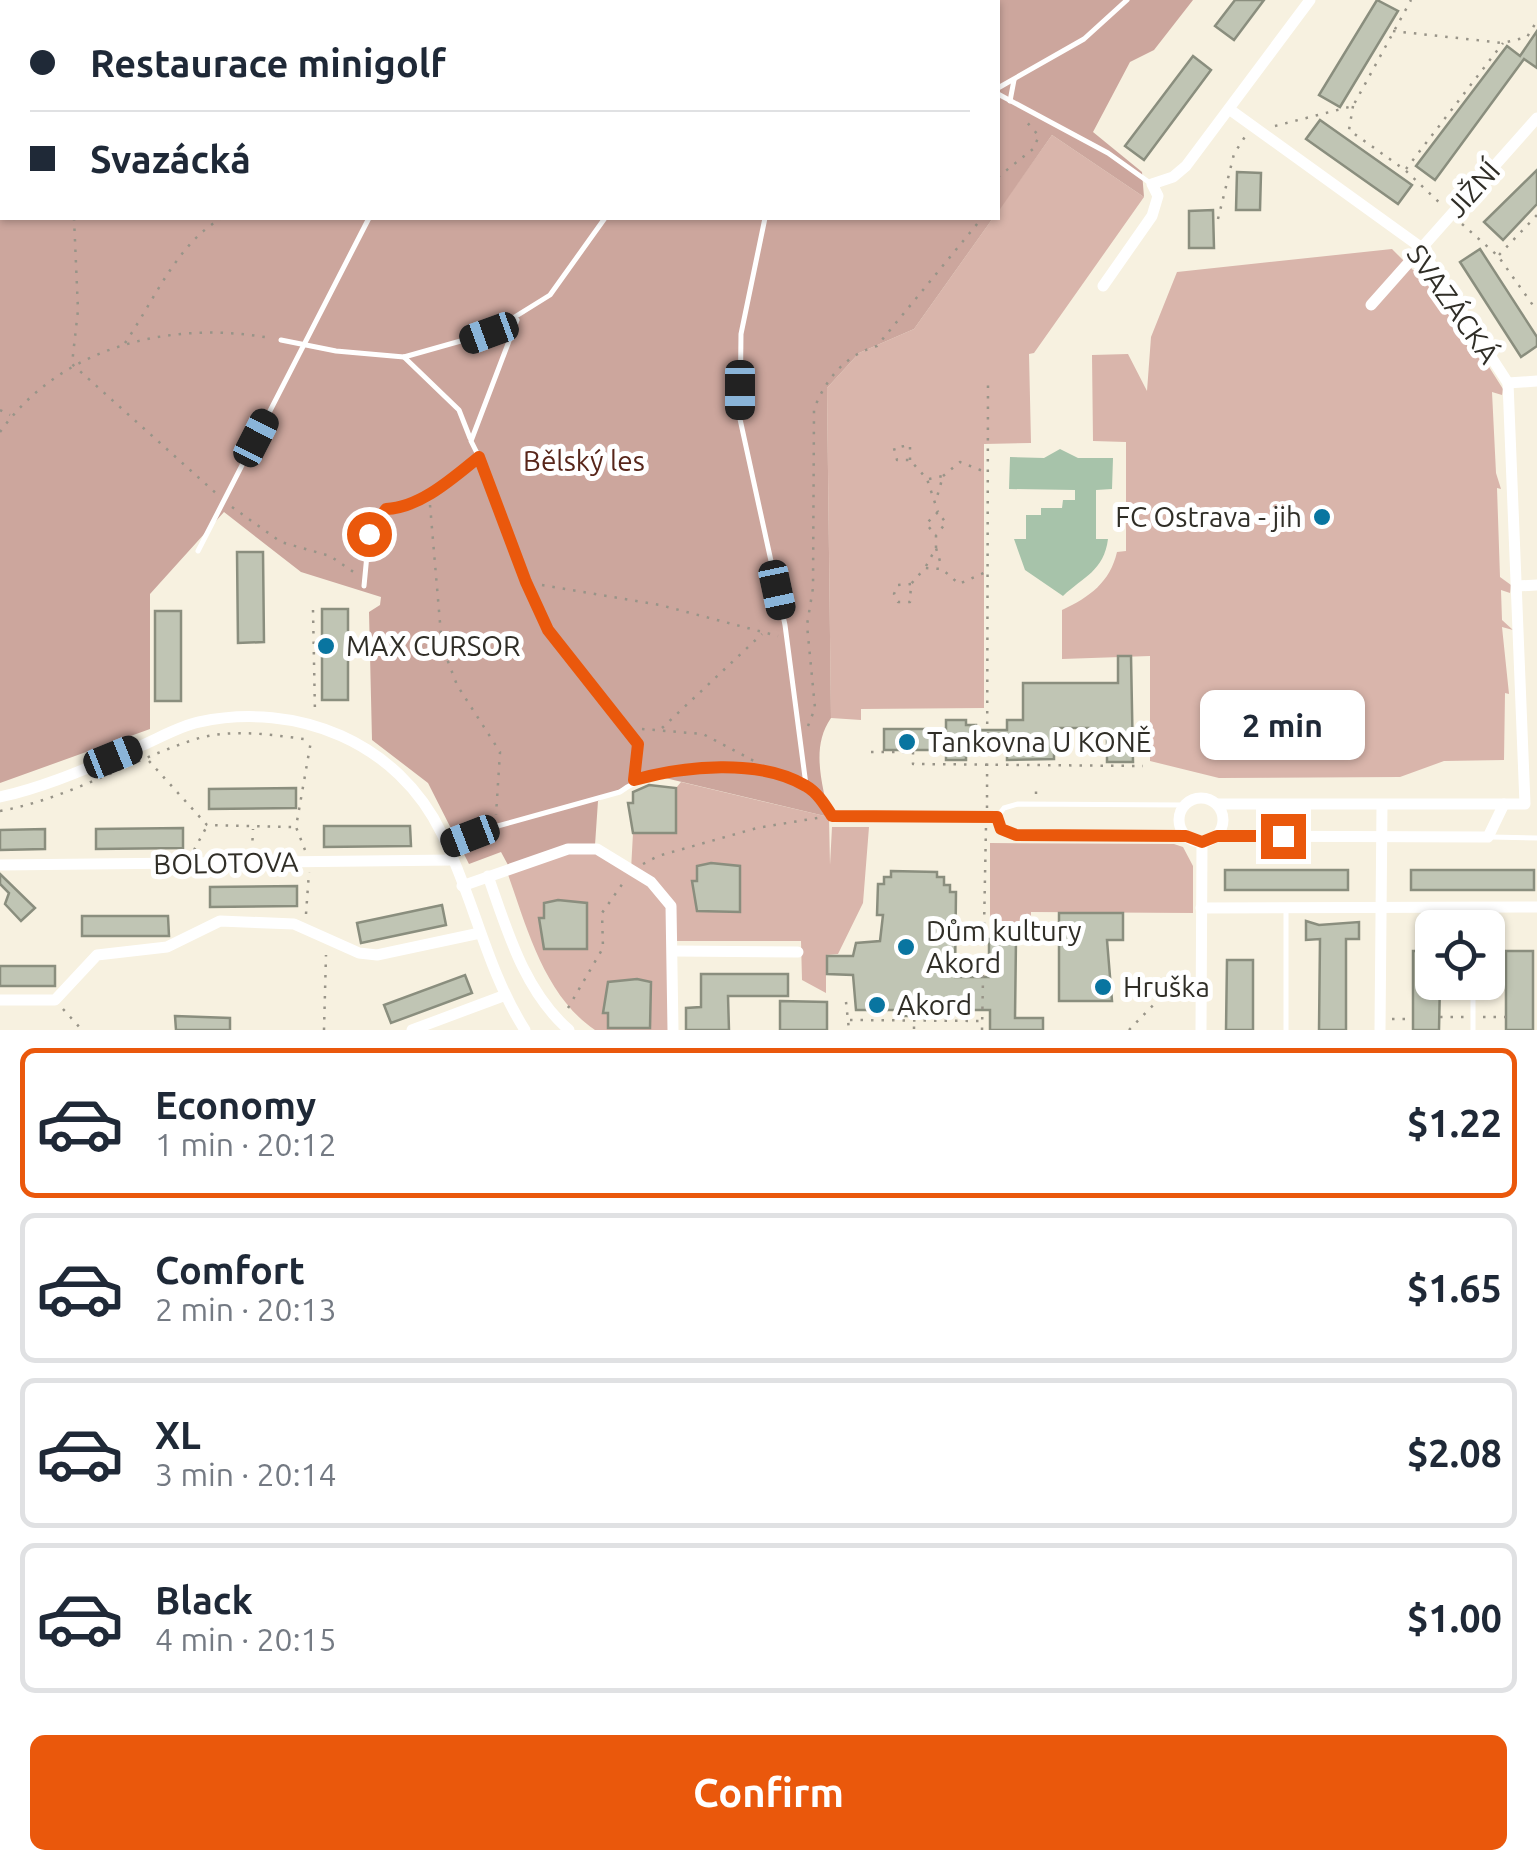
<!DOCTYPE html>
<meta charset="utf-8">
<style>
:root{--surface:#fff;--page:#f6f6f7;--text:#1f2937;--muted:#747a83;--line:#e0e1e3;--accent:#ea580c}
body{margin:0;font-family:Ubuntu,sans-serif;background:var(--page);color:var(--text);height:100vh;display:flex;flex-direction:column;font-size:38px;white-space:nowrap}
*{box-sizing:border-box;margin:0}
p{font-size:32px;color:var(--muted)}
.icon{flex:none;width:55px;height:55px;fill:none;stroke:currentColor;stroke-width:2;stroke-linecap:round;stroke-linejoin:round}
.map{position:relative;height:1030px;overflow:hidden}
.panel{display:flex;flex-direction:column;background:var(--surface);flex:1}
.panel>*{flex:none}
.hud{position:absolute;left:0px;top:0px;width:1000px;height:220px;box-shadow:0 2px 8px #0004;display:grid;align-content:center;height:220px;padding:0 30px;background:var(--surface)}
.controls{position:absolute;left:1415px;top:910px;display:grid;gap:20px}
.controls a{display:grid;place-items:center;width:90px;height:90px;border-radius:15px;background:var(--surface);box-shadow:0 2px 8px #0004;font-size:50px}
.end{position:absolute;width:45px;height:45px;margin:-22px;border:12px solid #ea580c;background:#fff;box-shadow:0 0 0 5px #fff}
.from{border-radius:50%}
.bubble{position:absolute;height:70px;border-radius:15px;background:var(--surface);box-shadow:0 2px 8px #0004;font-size:32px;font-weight:700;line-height:70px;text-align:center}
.car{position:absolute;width:30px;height:60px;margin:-30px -15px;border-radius:12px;box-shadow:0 0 8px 2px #0007;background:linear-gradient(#222 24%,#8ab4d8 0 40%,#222 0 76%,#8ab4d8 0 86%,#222 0)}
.hud b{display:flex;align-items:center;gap:35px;height:95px;font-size:38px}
.hud b+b{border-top:2px solid var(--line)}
.hud i{width:25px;height:25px;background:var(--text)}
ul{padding:18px 0 0;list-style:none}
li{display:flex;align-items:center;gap:30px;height:150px;margin:0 20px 15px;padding:0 10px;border:5px solid var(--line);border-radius:15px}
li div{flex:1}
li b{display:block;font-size:38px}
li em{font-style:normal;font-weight:700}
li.selected{border-color:var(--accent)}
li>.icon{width:90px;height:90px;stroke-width:1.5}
.action{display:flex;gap:20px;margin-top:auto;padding:20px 30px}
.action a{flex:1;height:115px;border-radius:15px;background:var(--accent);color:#fff;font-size:40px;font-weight:700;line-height:115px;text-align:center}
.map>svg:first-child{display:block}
.green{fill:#d9b5ab}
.forest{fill:#cca69d}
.water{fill:#a7c3aa}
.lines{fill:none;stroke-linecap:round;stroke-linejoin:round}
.stream{stroke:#a7c3aa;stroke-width:4}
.building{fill:#c0c5b4;stroke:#8a8e7e;stroke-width:2.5}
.path{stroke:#989488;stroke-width:2.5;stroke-dasharray:2.5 8;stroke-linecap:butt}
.lane{stroke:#fff;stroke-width:5}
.street{stroke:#fff;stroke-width:11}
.route{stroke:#ea580c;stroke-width:12}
.poi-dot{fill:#0975a0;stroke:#fff;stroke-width:4}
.labels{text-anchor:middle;stroke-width:10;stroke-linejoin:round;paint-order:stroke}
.street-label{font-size:28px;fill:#302e27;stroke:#fff}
.park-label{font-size:28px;fill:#58261a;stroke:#fff}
.poi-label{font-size:28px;fill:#302e27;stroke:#fff;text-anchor:start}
</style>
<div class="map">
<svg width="1537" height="1030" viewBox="0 0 1537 1030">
<rect width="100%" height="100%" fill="#f7f1e0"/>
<g class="green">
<path d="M1052,135L1144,197L1034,353L1029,354L1031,443L984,444V708L861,709V720L831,718L827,388L859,353L914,329Z"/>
<path d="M1392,249L1413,270L1427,269L1503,389L1502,395L1492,392L1496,473L1501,489L1497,488L1500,577L1511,585L1510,593L1501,590L1502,620L1513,630L1502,627L1509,694L1505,693L1504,760L1444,761L1400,777L1219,778L1150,761V656L1062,659V610C1090,597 1110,582 1117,552L1126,551V442L1093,441L1092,355L1128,354L1147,391L1151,337L1177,272Z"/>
<path d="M681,782L829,817L830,865L832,827H869L863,903L838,954L826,955V993L802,980L801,941H674L673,1030H595C543,995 526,924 506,869C563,851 577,837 631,870L633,833L676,832V788Z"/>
<path d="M990,843L1174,844L1183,847L1193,866V913L1031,912V931L990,932Z"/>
</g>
<g class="forest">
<path d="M0,0H210L2,2V218H993L914,329L859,353L827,388L831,718C810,748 823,785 829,817L661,777L622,788L598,801L595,845L508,865L501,852L469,864L428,783L372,740L369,612L380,605L381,597L301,572L224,512L150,594V729L0,783Z"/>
<path d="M469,0H1193L1154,50L1130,62L1093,132L1142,172L1144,197L1052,135L998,212V2Z"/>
</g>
<path class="water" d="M1060,449L1078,458H1113L1112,489L1096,490V539H1108C1104,571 1083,577 1063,596L1025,570L1014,539H1026V515H1041V508H1062L1063,500H1075V490L1009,489L1010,457L1044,458Z"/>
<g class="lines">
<path class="stream" d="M573,2L575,0"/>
</g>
<g class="building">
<path d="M1235,0H1264L1234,40L1215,26Z"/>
<path d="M1377,0L1398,11L1340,107L1319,95Z"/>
<path d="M1537,31V68L1524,59L1435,180L1416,166L1507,46L1520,56Z"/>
<path d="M1193,56L1211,70L1144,160L1125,146Z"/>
<path d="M1320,120L1412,185L1398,204L1306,139Z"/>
<path d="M1537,170V204L1503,240L1484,222Z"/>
<path d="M1237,172L1261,173L1260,210H1236Z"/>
<path d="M1213,210L1214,248H1189V211Z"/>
<path d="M1480,249L1537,337V346L1521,357L1460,262Z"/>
<path d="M237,552H263L264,642L238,643Z"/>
<rect x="322" y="609" width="26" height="91"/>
<rect x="155" y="611" width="26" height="90"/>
<path d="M1118,656H1131L1133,762H1107V731L1089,728H1054V759L1007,760V750H976V754H966V760H946V750H884V729H946V720H966V725H976V730H1007V720H1023V683H1118Z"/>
<path d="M649,785L676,788V833H633L628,803H633V792Z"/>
<path d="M296,788V808L209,809V789Z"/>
<path d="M324,826H410L411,846L324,847Z"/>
<path d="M183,828V848L96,849V829Z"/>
<path d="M45,829V849L0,850V830Z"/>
<path d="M711,863L740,866V912L697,911L692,881H697V866Z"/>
<rect x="1225" y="870" width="123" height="20"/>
<rect x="1411" y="870" width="123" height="20"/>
<path d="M891,871L937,872V877H944V885H950V892H956L955,977H989V939H1016L1015,1018H1043V1030H990V1010H930V1016H898V1010H856L853,975L827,974V956H853L856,943L880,941L883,915H877L878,884H884V877H891Z"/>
<path d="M0,874L35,908L21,921L5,904L9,893L0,884Z"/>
<path d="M297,886V906L210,907V887Z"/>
<path d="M558,900L587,903V949H544L539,918H544V903Z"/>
<path d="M442,905L446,925L361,943L357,923Z"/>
<path d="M1059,913H1123V940H1107L1112,1001H1059Z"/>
<path d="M82,916H168L169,936H82Z"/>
<path d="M1306,921L1319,925L1359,922V939H1346V1030H1319L1320,939L1306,940Z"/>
<path d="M1413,951H1432V982H1440L1439,1030H1413Z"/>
<rect x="1506" y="951" width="27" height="79"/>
<path d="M1227,960H1253V1030H1226Z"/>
<rect x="0" y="966" width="55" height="20"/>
<path d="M701,974H788V996H728L729,1030H686V1008L701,1007Z"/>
<path d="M465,975L472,993L391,1023L384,1005Z"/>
<path d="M637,979L651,982L650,1028H608V1013H603L608,982Z"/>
<path d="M780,1001L827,1002V1030H780Z"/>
<path d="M175,1016L230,1018V1030H176Z"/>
</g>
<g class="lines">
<g class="path">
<path d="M36,0L37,2"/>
<path d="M34,2V0"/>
<path d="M126,2L127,0"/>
<path d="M633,2L634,0"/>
<path d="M706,2L707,0"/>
<path d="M1393,31L1503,43L1527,37L1537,21"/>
<path d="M0,39H2"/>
<path d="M1353,106L1349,130L1405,170L1442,205"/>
<path d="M1275,126L1353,106L1411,0"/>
<path d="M1406,169L1503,43"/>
<path d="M998,177L1033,149L1039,136L1025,120"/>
<path d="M74,218L78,310L72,364L218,495"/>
<path d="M1218,219L1234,154L1246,135"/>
<path d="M1462,224L1498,256L1537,311"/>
<path d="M1499,255L1537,215"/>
<path d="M125,343C154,301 177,243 222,218"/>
<path d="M0,410L10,415"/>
<path d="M0,432C61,346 171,320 270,338"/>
<path d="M910,460V445L894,448L897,460H910L927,479L938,512"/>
<path d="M943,476L960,462L988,473"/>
<path d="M929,479L943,476L937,497"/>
<path d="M430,505L442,646L457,685L500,752L496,815"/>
<path d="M232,507L281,542L330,556L355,573"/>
<path d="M936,548V535L926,524L938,512L946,523L936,535"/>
<path d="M926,566L936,548L942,568"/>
<path d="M911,584L898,585L894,594L898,602H910L911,584L925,568L942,569L959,584L986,572"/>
<path d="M542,585L660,605L778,636"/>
<path d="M313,610L315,714"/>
<path d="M808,726L815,708L807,625L813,588L814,409C826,379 845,355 877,346L982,218"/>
<path d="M662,728L762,634"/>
<path d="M642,729L703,734L756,762"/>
<path d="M871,752H913V764L1143,766"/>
<path d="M149,761L207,825L293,827"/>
<path d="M1036,794V785"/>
<path d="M987,808L988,385"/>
<path d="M0,811C71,798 128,761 196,739C232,728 274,735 311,740"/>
<path d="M194,850L207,826"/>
<path d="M305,850L296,827L311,741"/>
<path d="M252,851L253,829"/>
<path d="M643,864L658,856L757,828L823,817"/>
<path d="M306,914L309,872"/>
<path d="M846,1002L849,1030"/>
<path d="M568,1008L603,948L602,913L623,883"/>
<path d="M63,1009L82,1030"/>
<path d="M914,1016V1030"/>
<path d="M1440,1017H1465"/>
<path d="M1483,1017H1506"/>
<path d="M1392,1019H1413"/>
<path d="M850,1020L982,1021"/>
<path d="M324,1030L326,955"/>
<path d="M982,1030L986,826"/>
<path d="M1129,1030L1164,994"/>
</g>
<g class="lane">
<path d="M484,2L485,0"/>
<path d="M888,2L889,0"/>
<path d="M998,88L1084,39L1127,0"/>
<path d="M998,94L1108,153L1150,183"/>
<path d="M1010,101L1014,80"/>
<path d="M765,218L741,334L740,419L785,625L806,785"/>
<path d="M281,340L336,351L404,357L489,333L550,295L605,218"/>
<path d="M404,357L459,410L470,438"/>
<path d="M479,457L471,441L517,320"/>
<path d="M198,551L369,218"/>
<path d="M364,586L369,534L385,509C420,509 453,478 479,457L548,629L639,744L634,780"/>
<path d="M1185,805L1018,804L1004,808L997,817L1001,829L1016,835L1186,836"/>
<path d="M1491,837L1537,838"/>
<path d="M450,844L494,827L620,792C658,762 766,760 807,786C817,793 825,806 832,815L997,817"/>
<path d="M1286,909V1030"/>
<path d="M1474,928V910"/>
<path d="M1473,1030V982"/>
</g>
<g class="street">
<path d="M1103,286L1152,216L1158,196L1152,184L1173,177L1186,166L1310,0"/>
<path d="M1371,305L1537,118"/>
<path d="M1508,383L1537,381"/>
<path d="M1517,586L1537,585"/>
<path d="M0,797C50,786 96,764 143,745C161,737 180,726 199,722C297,701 398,742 442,834C474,898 486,969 525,1030"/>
<circle cx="1201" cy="820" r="22"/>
<path d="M1217,804H1525L1508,383L1419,246L1229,109"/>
<path d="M1217,836L1488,837L1504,804"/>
<path d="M0,865L453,860"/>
<path d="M488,876C507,930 524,991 569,1030"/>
<path d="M462,886L568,849H597L651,882L671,906L673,1030"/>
<path d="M1201,908L1537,907"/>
<path d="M674,951L798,952"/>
<path d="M0,1000H55L97,955L167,947L220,921L294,924L359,953L377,955L480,933"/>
<path d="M412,1030L503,996"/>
<path d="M1201,1030L1202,842"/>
<path d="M1380,1030L1382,805"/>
</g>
</g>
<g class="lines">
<path class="route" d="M369,534L386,509C420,508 453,478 479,457L526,582L548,630L638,744L634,780C684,766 759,758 806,786C817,792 825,805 832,816L997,817L1001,829L1016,835L1186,836L1202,842L1217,836H1283"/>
</g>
<g class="poi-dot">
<circle cx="1322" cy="517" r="10"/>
<circle cx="326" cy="646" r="10"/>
<circle cx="907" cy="742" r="10"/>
<circle cx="906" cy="947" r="10"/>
<circle cx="1103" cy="987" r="10"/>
<circle cx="877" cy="1005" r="10"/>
</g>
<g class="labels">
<g class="street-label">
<text transform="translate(1473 189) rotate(-48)" y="10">JIŽNÍ</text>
<text transform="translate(1453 304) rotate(55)" y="10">SVAZÁCKÁ</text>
<text transform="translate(226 863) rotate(-1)" y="10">BOLOTOVA</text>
</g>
<g class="park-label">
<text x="584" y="471">Bělský les</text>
</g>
<g class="poi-label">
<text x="1302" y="527" text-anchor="end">FC Ostrava - jih</text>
<text x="346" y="656">MAX CURSOR</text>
<text x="927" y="752">Tankovna U KONĚ</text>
<text x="926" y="941">Dům kultury<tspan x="926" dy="32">Akord</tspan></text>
<text x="1123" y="997">Hruška</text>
<text x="897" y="1015">Akord</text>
</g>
</g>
</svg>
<div class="controls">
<a><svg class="icon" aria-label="locate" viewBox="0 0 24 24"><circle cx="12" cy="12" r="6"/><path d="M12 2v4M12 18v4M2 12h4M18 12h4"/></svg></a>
</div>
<i class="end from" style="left:369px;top:534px"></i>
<i class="end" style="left:1283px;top:836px"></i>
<div class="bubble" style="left:1200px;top:690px;width:165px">2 min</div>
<i class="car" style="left:489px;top:333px;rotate:250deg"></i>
<i class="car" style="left:740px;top:390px;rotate:180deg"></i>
<i class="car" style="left:256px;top:438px;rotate:27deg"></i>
<i class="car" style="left:777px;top:590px;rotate:168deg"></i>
<i class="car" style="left:113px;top:757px;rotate:68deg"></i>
<i class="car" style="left:470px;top:836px;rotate:249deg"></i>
<div class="hud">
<b><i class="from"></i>Restaurace minigolf</b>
<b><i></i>Svazácká</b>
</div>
</div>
<section class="panel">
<ul>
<li class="selected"><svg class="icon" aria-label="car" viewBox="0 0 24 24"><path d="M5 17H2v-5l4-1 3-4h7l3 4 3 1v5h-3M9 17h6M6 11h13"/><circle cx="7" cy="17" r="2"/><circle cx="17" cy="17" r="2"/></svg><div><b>Economy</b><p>1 min · 20:12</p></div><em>$1.22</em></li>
<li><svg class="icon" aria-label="car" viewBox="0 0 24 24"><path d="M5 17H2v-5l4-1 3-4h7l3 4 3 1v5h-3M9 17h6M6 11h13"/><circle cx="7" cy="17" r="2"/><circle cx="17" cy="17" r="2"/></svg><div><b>Comfort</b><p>2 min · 20:13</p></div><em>$1.65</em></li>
<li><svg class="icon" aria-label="car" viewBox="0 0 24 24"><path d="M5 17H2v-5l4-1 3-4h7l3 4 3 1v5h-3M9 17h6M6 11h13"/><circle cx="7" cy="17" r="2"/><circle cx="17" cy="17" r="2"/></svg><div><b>XL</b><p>3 min · 20:14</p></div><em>$2.08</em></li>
<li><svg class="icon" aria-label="car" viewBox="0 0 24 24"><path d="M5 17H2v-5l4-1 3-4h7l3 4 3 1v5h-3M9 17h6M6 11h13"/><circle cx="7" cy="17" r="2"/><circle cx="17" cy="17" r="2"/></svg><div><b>Black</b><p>4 min · 20:15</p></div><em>$1.00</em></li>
</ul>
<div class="action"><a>Confirm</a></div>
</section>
